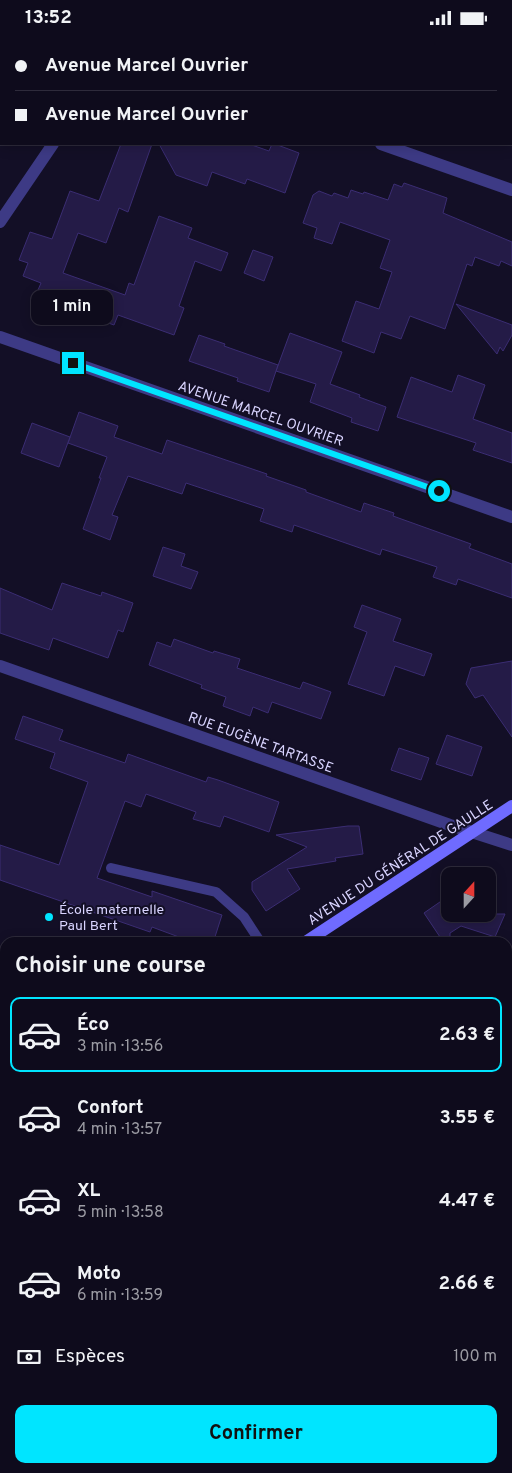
<!DOCTYPE html>
<html lang="fr">
<meta charset="utf-8">
<style>
:root{--surface:#0e0b1c;--page:#1c1929;--text:#f1f3f6;--muted:#9b9ba3;--line:#2e2b3b;--accent:#00e5ff}
body{margin:0;font-family:Overpass,sans-serif;background:var(--page);color:var(--text);height:100vh;display:flex;flex-direction:column;font-size:19px;white-space:nowrap}
*{box-sizing:border-box;margin:0}
p{font-size:16px;color:var(--muted)}
.icon{flex:none;width:28px;height:28px;fill:none;stroke:currentColor;stroke-width:2;stroke-linecap:round;stroke-linejoin:round}
.map{position:relative;flex:1;overflow:hidden}
.panel{position:absolute;left:0px;top:902px;width:512px;height:536px;display:flex;flex-direction:column;background:var(--surface);border-radius:15px 15px 0 0;box-shadow:0 2px 12px #0003,0 0 0 1px var(--line)}
.panel>*{flex:none}
.guide{position:absolute;left:0px;top:0px;width:512px;height:110px;box-shadow:0 2px 12px #0003,0 0 0 1px var(--line);display:grid;align-content:center;height:110px;padding:0 15px;background:var(--surface)}
.needle{width:32px;rotate:21deg}
.controls{position:absolute;left:441px;top:832px;display:grid;gap:10px}
.controls a{display:grid;place-items:center;width:55px;height:55px;border-radius:10px;background:var(--surface);box-shadow:0 2px 12px #0003,0 0 0 1px var(--line);font-size:25px}
.end{position:absolute;width:22px;height:22px;margin:-11px;border:6px solid #00e5ff;background:#111;box-shadow:0 0 0 2px #111}
.from{border-radius:50%}
.bubble{position:absolute;height:35px;border-radius:10px;background:var(--surface);box-shadow:0 2px 12px #0003,0 0 0 1px var(--line);font-size:16px;font-weight:700;line-height:35px;text-align:center}
.guide b{display:flex;align-items:center;gap:18px;height:48px;font-size:19px}
.guide b+b{border-top:1px solid var(--line)}
.guide i{width:12px;height:12px;background:var(--text)}
ul{padding:0;list-style:none}
li{display:flex;align-items:center;gap:15px;height:75px;margin:0 10px 8px;padding:0 5px;border:2px solid transparent;border-radius:10px}
li div{flex:1}
li b{display:block;font-size:19px}
li em{font-style:normal;font-weight:700}
li.on{border-color:var(--accent)}
li>.icon{width:45px;height:45px;stroke-width:1.5}
h2{padding:0 15px;font-size:22px;line-height:60px}
.pay{display:flex;align-items:center;gap:12px;height:55px;padding:0 15px;font-size:19px}
.pay p{margin-inline-start:auto}
.action{display:flex;gap:10px;margin-top:auto;padding:10px 15px}
.action a{flex:1;height:58px;border-radius:10px;background:var(--accent);color:#111;font-size:20px;font-weight:700;line-height:58px;text-align:center}
.status{display:flex;justify-content:space-between;align-items:center;height:35px;padding:0 25px;background:var(--surface);direction:ltr}
.status svg{height:14px;fill:currentColor}
.map>svg:first-child{display:block}
.green{fill:#12302f}
.building{fill:#241b47;stroke:#3b2d73}
.lines{fill:none;stroke-linecap:round;stroke-linejoin:round}
.lane{stroke:#3d3a85;stroke-width:10}
.street{stroke:#3d3a85;stroke-width:12}
.secondary{stroke:#6f6bff;stroke-width:12}
.route{stroke:#00e5ff;stroke-width:6}
.poi-dot{fill:#00e5ff;stroke:#130f26;stroke-width:2}
.labels{text-anchor:middle;stroke-width:4;stroke-linejoin:round;paint-order:stroke}
.street-label{font-size:14px;fill:#d9d4ff;stroke:#130f26}
.poi-label{font-size:14px;fill:#d9d4ff;stroke:#130f26;text-anchor:start}
</style>
<div class="status"><b>13:52</b><svg viewBox="0 0 49 12"><path d="M0 12V9h3v3zM5 12V6h3v6zM10 12V3h3v9zM15 12V0h3v12zM26 1h20v11H26zM47 4h2v5h-2z"/></svg></div>
<div class="map">
<svg width="512" height="1438" viewBox="0 0 512 1438">
<rect width="100%" height="100%" fill="#130f26"/>
<path class="green" d="M0,936L5,937V1053L0,1046Z"/>
<g class="building">
<path d="M121,109H152L128,177L119,173L106,208L78,198L63,238L125,260L129,248L134,250L159,181L192,193L188,203L228,218L221,236L195,226L179,271L184,273L174,300L118,280L114,290L35,262L41,248L23,241L28,228L19,225L30,197L52,204L70,156L99,166Z"/>
<path d="M159,109H249L269,116L272,109H275L299,118L285,158L247,144L245,149L212,137L207,151L176,140Z"/>
<path d="M404,148L447,163L443,178L512,207V231L501,226L499,231L475,222L472,231L467,229L445,294L410,281L401,304L381,297L374,318L342,306L356,266L379,274L392,237L380,233L390,205L340,187L332,209L314,203L317,193L303,188L313,160L319,156L332,161L334,158L348,163L351,155L363,159L364,157L388,165L394,149L402,152Z"/>
<path d="M253,215L273,222L264,246L244,238Z"/>
<path d="M456,269L512,290V300L503,316L500,312L497,319Z"/>
<path d="M290,298L342,317L330,349L360,360L359,362L386,372L378,396L351,387L352,383L310,367L316,349L276,336Z"/>
<path d="M199,300L225,309L224,311L278,330L269,357L237,346L238,343L189,326Z"/>
<path d="M458,340L485,350L473,384L512,398V428L473,415L476,408L397,382L411,342L452,357Z"/>
<path d="M79,377L118,391L114,402L162,419L167,405L267,439L266,441L306,455V457L361,477L364,468L394,478L393,481L471,509L469,513L512,529V563L458,544L456,550L433,542L437,532L382,514L380,520L294,490L292,497L260,486L264,474L186,448L182,459L128,441L112,480L118,482L110,505L83,494L101,443H99L107,422L68,408Z"/>
<path d="M32,388L70,402L59,432L21,418Z"/>
<path d="M163,512L185,519L181,531L198,537L191,554L153,541Z"/>
<path d="M62,548L101,561L102,557L133,568L123,597L118,595L108,623L53,603L49,615L0,598V553L52,575Z"/>
<path d="M362,570L401,584L393,606L432,619L424,641L395,631L384,661L348,649L367,597L354,592Z"/>
<path d="M174,604L213,618L214,616L240,624L237,633L300,654L303,647L331,657L321,684L272,667L268,678L253,672L250,681L223,671L226,662L201,653L202,650L149,630L157,607L171,612Z"/>
<path d="M512,626V702L483,660L475,663L466,649L471,633Z"/>
<path d="M23,681L63,695L59,705L125,728L128,719L206,747L208,742L218,745L279,767L269,797L224,781L220,792L193,784L196,777L146,759L141,772L125,766L97,843L152,862V856L222,880L213,908H195L152,892L150,897L0,845V810L59,830L88,747L50,733L55,718L15,704Z"/>
<path d="M447,700L482,712L472,741L436,729Z"/>
<path d="M399,713L429,723L421,745L391,735Z"/>
<path d="M348,791H359L363,819L335,823L336,826L287,834L300,854L266,876L252,855V847L307,812L276,800Z"/>
<path d="M450,860V879H505L495,902L461,891L450,898V908H444L424,878Z"/>
</g>
<g class="lines">
<path class="lane" d="M111,833L216,857L244,882L261,908"/>
<g class="street">
<path d="M126,1L127,0"/>
<path d="M381,109L512,155"/>
<path d="M0,187L53,109"/>
<path d="M0,302L512,482"/>
<path d="M0,631L450,790L512,810"/>
<path d="M508,1135L512,1137"/>
<path d="M508,1187L512,1176"/>
<path d="M0,1278L5,1280"/>
<path d="M431,1434L443,1438"/>
<path d="M404,1438L405,1434"/>
</g>
<g class="secondary">
<path d="M304,908L512,771"/>
<path d="M0,1108L5,1105"/>
</g>
</g>
<g class="lines">
<path class="route" d="M73,328L439,456"/>
</g>
<circle class="poi-dot" cx="49" cy="882" r="5"/>
<g class="labels">
<g class="street-label">
<text transform="translate(261 378) rotate(19)" y="5">AVENUE MARCEL OUVRIER</text>
<text transform="translate(261 707) rotate(20)" y="5">RUE EUGÈNE TARTASSE</text>
<text transform="translate(400 827) rotate(-33)" y="5">AVENUE DU GÉNÉRAL DE GAULLE</text>
</g>
<g class="poi-label">
<text x="59" y="879">École maternelle<tspan x="59" dy="16">Paul Bert</tspan></text>
</g>
</g>
</svg>
<div class="controls">
<a><svg class="needle" viewBox="-14 -14 28 28"><path d="M0-13l5 13h-10z" fill="#e53935"/><path d="M0 13l5-13h-10z" fill="#9b9ba3"/></svg></a>
</div>
<i class="end from" style="left:439px;top:456px"></i>
<i class="end" style="left:73px;top:328px"></i>
<div class="bubble" style="left:31px;top:255px;width:82px">1 min</div>
<div class="guide">
<b><i class="from"></i>Avenue Marcel Ouvrier</b>
<b><i></i>Avenue Marcel Ouvrier</b>
</div>
<section class="panel">
<h2>Choisir une course</h2>
<ul>
<li class="on"><svg class="icon" aria-label="car" viewBox="0 0 24 24"><path d="M5 17H2v-5l4-1 3-4h7l3 4 3 1v5h-3M9 17h6M6 11h13"/><circle cx="7" cy="17" r="2"/><circle cx="17" cy="17" r="2"/></svg><div><b>Éco</b><p>3 min · 13:56</p></div><em>2.63 €</em></li>
<li><svg class="icon" aria-label="car" viewBox="0 0 24 24"><path d="M5 17H2v-5l4-1 3-4h7l3 4 3 1v5h-3M9 17h6M6 11h13"/><circle cx="7" cy="17" r="2"/><circle cx="17" cy="17" r="2"/></svg><div><b>Confort</b><p>4 min · 13:57</p></div><em>3.55 €</em></li>
<li><svg class="icon" aria-label="car" viewBox="0 0 24 24"><path d="M5 17H2v-5l4-1 3-4h7l3 4 3 1v5h-3M9 17h6M6 11h13"/><circle cx="7" cy="17" r="2"/><circle cx="17" cy="17" r="2"/></svg><div><b>XL</b><p>5 min · 13:58</p></div><em>4.47 €</em></li>
<li><svg class="icon" aria-label="car" viewBox="0 0 24 24"><path d="M5 17H2v-5l4-1 3-4h7l3 4 3 1v5h-3M9 17h6M6 11h13"/><circle cx="7" cy="17" r="2"/><circle cx="17" cy="17" r="2"/></svg><div><b>Moto</b><p>6 min · 13:59</p></div><em>2.66 €</em></li>
</ul>
<div class="pay"><svg class="icon" aria-label="cash" viewBox="0 0 24 24"><path d="M3 7h18v10H3z"/><circle cx="12" cy="12" r="2"/></svg>Espèces<p>100 m</p></div>
<div class="action"><a>Confirmer</a></div>
</section>
</div>
